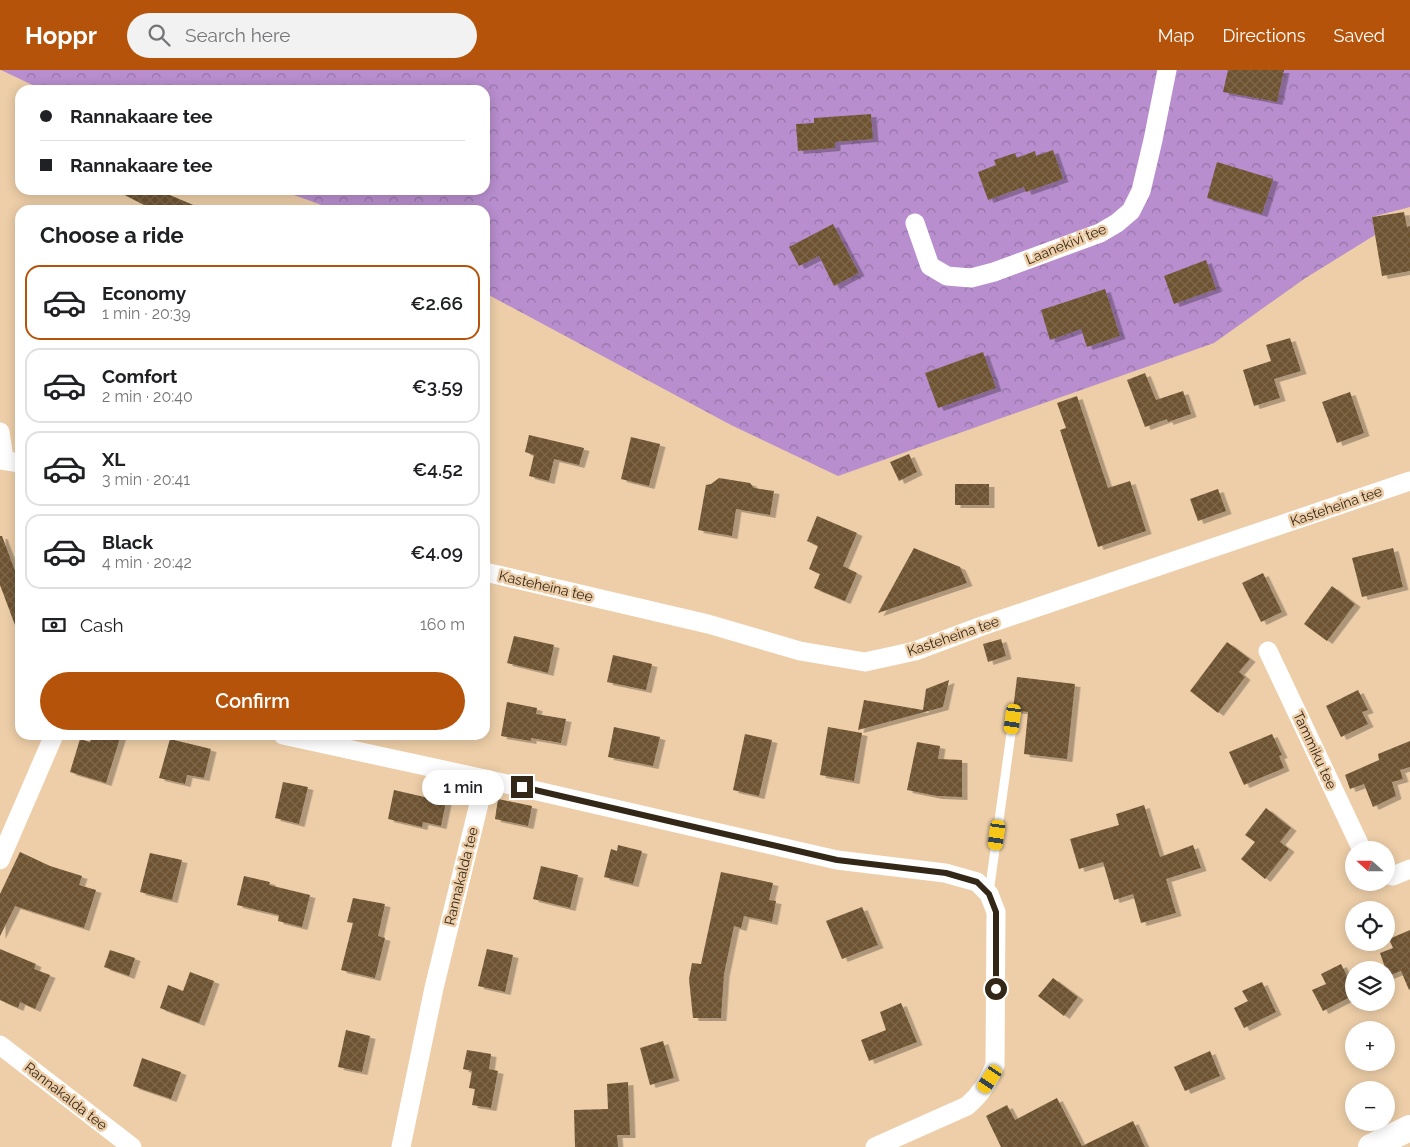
<!DOCTYPE html>
<meta charset="utf-8">
<style>
:root{--surface:#fff;--page:#f2f2f2;--text:#202124;--muted:#757577;--line:#e0e0e0;--accent:#b45309}
body{margin:0;font-family:Raleway,sans-serif;background:var(--page);color:var(--text);height:100vh;display:flex;flex-direction:column;font-size:19px;white-space:nowrap}
*{box-sizing:border-box;margin:0}
p{font-size:16px;color:var(--muted)}
.icon{flex:none;width:28px;height:28px;fill:none;stroke:currentColor;stroke-width:2;stroke-linecap:round;stroke-linejoin:round}
.map{position:relative;flex:1;overflow:hidden}
.panel{position:absolute;left:15px;top:135px;width:475px;height:535px;display:flex;flex-direction:column;background:var(--surface);border-radius:15px;box-shadow:0 2px 12px #0003}
.panel>*{flex:none}
.top-card{position:absolute;left:15px;top:15px;width:475px;height:110px;border-radius:15px;box-shadow:0 2px 12px #0003;display:grid;align-content:center;height:110px;padding:0 25px;background:var(--surface)}
.needle{width:32px;rotate:291deg}
.fabs{position:absolute;left:1345px;top:771px;display:grid;gap:10px}
.fabs a{display:grid;place-items:center;width:50px;height:50px;border-radius:50%;background:var(--surface);box-shadow:0 2px 12px #0003;font-size:25px}
.end{position:absolute;width:22px;height:22px;margin:-11px;border:6px solid #332718;background:#fff;box-shadow:0 0 0 2px #fff}
.from{border-radius:50%}
.bubble{position:absolute;height:35px;border-radius:18px;background:var(--surface);box-shadow:0 2px 12px #0003;font-size:16px;font-weight:600;line-height:35px;text-align:center}
.car{position:absolute;width:15px;height:30px;margin:-15px -8px;border-radius:6px;box-shadow:0 0 4px 1px #0007;background:linear-gradient(#f5c518 24%,#345 0 40%,#f5c518 0 76%,#345 0 86%,#f5c518 0)}
.top-card b{display:flex;align-items:center;gap:18px;height:48px;font-size:19px}
.top-card b+b{border-top:1px solid var(--line)}
.top-card i{width:12px;height:12px;background:var(--text)}
ul{padding:0;list-style:none}
li{display:flex;align-items:center;gap:15px;height:75px;margin:0 10px 8px;padding:0 15px;border:2px solid var(--line);border-radius:15px}
li div{flex:1}
li b{display:block;font-size:19px}
li em{font-style:normal;font-weight:600}
li.on{border-color:var(--accent)}
li>.icon{width:45px;height:45px;stroke-width:1.5}
h2{padding:0 25px;font-size:22px;line-height:60px}
.pay{display:flex;align-items:center;gap:12px;height:55px;padding:0 25px;font-size:19px}
.pay p{margin-inline-start:auto}
.action{display:flex;gap:10px;margin-top:auto;padding:10px 25px}
.action a{flex:1;height:58px;border-radius:30px;background:var(--accent);color:#fff;font-size:20px;font-weight:600;line-height:58px;text-align:center}
header{display:flex;align-items:center;gap:30px;box-sizing:border-box;height:70px;padding:0 25px;background:var(--accent);color:#fff}
header strong{font-size:24px}
nav{display:flex;gap:28px;margin-inline-start:auto;font-size:18px}
.search{width:350px;height:45px;background:var(--page);display:flex;align-items:center;gap:12px;box-sizing:border-box;padding:0 18px;border-radius:28px;color:var(--muted);font-size:19px}
.map>svg:first-child{display:block}
.forest{fill:url(#forest-crowns)}
.building{fill:url(#building-cross-hatch);filter:url(#shadow)}
.lines{fill:none;stroke-linecap:round;stroke-linejoin:round}
.lane{stroke:#fff;stroke-width:9}
.street{stroke:#fff;stroke-width:19}
.secondary{stroke:#fff;stroke-width:26}
.route{stroke:#332718;stroke-width:6}
.labels{text-anchor:middle;stroke-width:5;stroke-linejoin:round;paint-order:stroke}
.street-label{font-size:14px;fill:#332718;stroke:#edcea8}
</style>
<header>
<strong>Hoppr</strong>
<div class="search"><svg class="icon" aria-label="search" viewBox="0 0 24 24"><circle cx="10" cy="10" r="6"/><path d="M15 15l6 6"/></svg>Search here</div>
<nav><a>Map</a><a>Directions</a><a>Saved</a></nav>
</header>
<div class="map">
<svg width="1410" height="1077" viewBox="0 0 1410 1077">
<defs>
<pattern id="forest-crowns" width="20" height="18" patternUnits="userSpaceOnUse" patternTransform="scale(1.25)"><rect width="20" height="18" fill="#b88ece"/><path d="M2 6a3 3 0 1 1 6 0M12 15a3 3 0 1 1 6 0" fill="none" stroke="#9674a6"/></pattern>
<pattern id="building-cross-hatch" width="8" height="8" patternUnits="userSpaceOnUse" patternTransform="scale(1.25)"><rect width="8" height="8" fill="#6d5330"/><path d="M0 0l8 8M0 8l8-8" fill="none" stroke="#7e684c"/></pattern>
<filter id="shadow"><feDropShadow dx="5.5" dy="3" stdDeviation="0" flood-color="#0004"/></filter>
</defs>
<rect width="100%" height="100%" fill="#edcea8"/>
<path class="forest" d="M1,0H1410V137L1372,147L1375,165L1304,209L1214,273L838,406L731,355L485,223V140H331L319,134L280,120H485V20H43Z"/>
<g class="building">
<path d="M1228,0H1284L1277,32L1223,22Z"/>
<path d="M871,44L873,69L835,72V78L798,81L796,54L814,53V48Z"/>
<path d="M1053,80L1063,109L1026,122L1024,117L988,130L978,102L996,95L994,90L1015,83L1017,88L1035,81L1036,86Z"/>
<path d="M1217,92L1273,109L1262,144L1207,128Z"/>
<path d="M115,120H158L205,140H154Z"/>
<path d="M1404,142L1407,157L1410,156V201L1382,206L1372,147Z"/>
<path d="M833,154L859,203L834,216L819,186L799,196L789,177Z"/>
<path d="M1206,190L1216,219L1174,234L1164,206Z"/>
<path d="M1105,219L1120,266L1087,277L1081,259L1050,270L1041,240Z"/>
<path d="M1290,268L1301,301L1274,309L1280,328L1254,336L1243,300L1271,291L1266,275Z"/>
<path d="M983,282L996,318L938,338L925,303Z"/>
<path d="M1145,303L1156,330L1183,321L1191,344L1168,352L1167,349L1145,357L1127,310Z"/>
<path d="M1350,322L1364,363L1337,373L1322,332Z"/>
<path d="M1077,326L1108,418L1130,411L1146,461L1098,477L1060,360L1066,358L1057,333Z"/>
<path d="M529,365L584,378L579,395L554,389L549,411L529,406L534,385L525,382Z"/>
<path d="M631,367L660,374L649,416L621,409Z"/>
<path d="M909,384L917,402L899,411L890,392Z"/>
<path d="M719,408L750,413L754,418L774,421L770,445L736,439L732,466L698,460L706,415L711,414Z"/>
<rect x="955" y="414" width="34" height="21"/>
<path d="M1218,419L1226,441L1198,451L1190,429Z"/>
<path d="M817,446L857,463L843,496L857,503L845,531L814,518L820,504L809,499L818,476L807,471Z"/>
<path d="M0,466H2L20,514V563H18L0,515Z"/>
<path d="M914,478L960,497L967,513L878,543Z"/>
<path d="M1393,478L1403,517L1362,527L1352,488Z"/>
<path d="M1263,503L1282,542L1261,552L1242,513Z"/>
<path d="M1332,516L1355,534L1327,571L1304,554Z"/>
<path d="M514,566L554,575L548,603L507,593Z"/>
<path d="M1001,569L1006,586L988,592L983,574Z"/>
<path d="M1227,572L1250,589L1239,602L1245,607L1218,643L1190,621Z"/>
<path d="M613,585L652,594L646,620L607,612Z"/>
<path d="M1017,607L1075,614L1067,689L1024,684L1028,642L1013,640Z"/>
<path d="M949,610L943,637L858,660L864,630L923,640L926,619Z"/>
<path d="M1358,620L1368,640L1362,642L1368,654L1341,667L1326,636Z"/>
<path d="M507,632L537,638L536,644L566,649L561,673L531,668V671L501,666Z"/>
<path d="M614,657L660,667L653,696L608,687Z"/>
<path d="M828,657L862,663L854,711L820,705Z"/>
<path d="M745,664L772,670L759,726L733,720Z"/>
<path d="M1272,664L1282,685L1279,686L1284,698L1244,715L1229,682Z"/>
<path d="M92,665H121L106,713L70,702L80,669L90,672Z"/>
<path d="M170,669L211,679L204,708L187,705L185,714L159,708Z"/>
<path d="M1410,671V697L1400,700L1403,709L1392,712L1396,726L1373,737L1364,714L1350,719L1345,705L1379,690L1378,684Z"/>
<path d="M917,672L940,676L938,689L962,690V727L937,726L907,720Z"/>
<path d="M283,712L308,717L299,754L275,748Z"/>
<path d="M394,720L446,732L441,756L423,752L422,757L388,749Z"/>
<path d="M498,729L532,736L528,756L495,749Z"/>
<path d="M1144,735L1160,787L1193,775L1201,798L1166,809L1176,843L1141,853L1133,824L1114,830L1103,792L1079,799L1070,769L1119,755L1116,744Z"/>
<path d="M1266,738L1291,758L1280,772L1289,779L1265,809L1241,789L1255,772L1245,765Z"/>
<path d="M618,775L642,781L633,814L604,807L611,779L617,781Z"/>
<path d="M20,782L50,796L82,806L79,815L96,820L84,858L15,836L0,866V824Z"/>
<path d="M150,783L182,790L172,830L140,822Z"/>
<path d="M541,796L578,805L570,838L533,829Z"/>
<path d="M721,802L773,813L769,830L776,831L772,852L744,846L741,858L734,856L724,904L721,948H693L689,909L692,893L701,894Z"/>
<path d="M244,806L270,812L269,815L310,825L302,857L278,851L279,845L237,835Z"/>
<path d="M353,828L385,834L378,866L385,868L375,908L341,900L353,853L347,852Z"/>
<path d="M862,837L878,875L842,889L826,851Z"/>
<path d="M1410,860V919L1409,920L1401,901L1388,906L1380,883L1393,878L1389,869Z"/>
<path d="M0,879L36,894L34,899L50,905L35,939L20,932L18,938L0,930Z"/>
<path d="M487,879L513,885L505,922L478,916Z"/>
<path d="M110,880L135,888L129,906L104,897Z"/>
<path d="M1341,894L1354,920V925L1323,941L1312,920L1326,914L1321,904Z"/>
<path d="M190,902L214,911L199,953L160,938L168,915L183,921Z"/>
<path d="M1053,908L1078,927L1064,946L1038,926Z"/>
<path d="M1262,912L1276,942L1244,958L1234,938L1248,931L1242,921Z"/>
<path d="M901,933L917,972L869,991L861,970L886,960L880,942Z"/>
<path d="M346,960L370,966L362,1002L338,997Z"/>
<path d="M663,971L674,1008L650,1015L640,978Z"/>
<path d="M467,980L491,984L489,999L498,1001L491,1038L472,1035L475,1019L469,1018L472,1001L463,999Z"/>
<path d="M1210,981L1220,1006L1185,1021L1174,997Z"/>
<path d="M142,988L181,1002L171,1029L133,1016Z"/>
<path d="M628,1012L630,1065H617L618,1077H575L574,1040L608,1039L607,1014Z"/>
<path d="M1057,1028L1082,1076L1133,1051L1145,1077H1001L986,1046L1007,1035L1015,1050Z"/>
</g>
<g class="lines">
<path class="lane" d="M989,823L1013,649"/>
<g class="street">
<path d="M915,153L930,196L947,206L971,208L994,202L1100,163L1117,153L1131,141L1141,121L1153,70L1167,0"/>
<path d="M0,362L4,389"/>
<path d="M0,390L20,393"/>
<path d="M485,502L708,554L800,581L865,592L915,581L982,556L1410,411"/>
<path d="M1268,581L1362,780"/>
<path d="M283,665L485,709L434,918L401,1077"/>
<path d="M485,709L837,790L945,803L977,812L989,824L996,842L995,995C989,1012 980,1025 967,1036L875,1077"/>
<path d="M0,790L54,665"/>
<path d="M1386,804L1393,806L1410,799"/>
<path d="M0,975L132,1077"/>
</g>
<path class="secondary" d="M1371,1077L1410,1058"/>
</g>
<g class="lines">
<path class="route" d="M522,717L837,790L946,803L977,812L989,824L996,842V919"/>
</g>
<g class="labels">
<g class="street-label">
<text transform="translate(1066 174) rotate(-22)" y="5">Laanekivi tee</text>
<text transform="translate(1336 436) rotate(-19)" y="5">Kasteheina tee</text>
<text transform="translate(546 516) rotate(13)" y="5">Kasteheina tee</text>
<text transform="translate(953 566) rotate(-19)" y="5">Kasteheina tee</text>
<text transform="translate(1315 680) rotate(65)" y="5">Tammiku tee</text>
<text transform="translate(461 806) rotate(-76)" y="5">Rannakalda tee</text>
<text transform="translate(66 1026) rotate(38)" y="5">Rannakalda tee</text>
</g>
</g>
</svg>
<div class="fabs">
<a><svg class="needle" viewBox="-14 -14 28 28"><path d="M0-13l5 13h-10z" fill="#e53935"/><path d="M0 13l5-13h-10z" fill="#757577"/></svg></a>
<a><svg class="icon" aria-label="locate" viewBox="0 0 24 24"><circle cx="12" cy="12" r="6"/><path d="M12 2v4M12 18v4M2 12h4M18 12h4"/></svg></a>
<a><svg class="icon" aria-label="layers" viewBox="0 0 24 24"><path d="M12 4l9 5-9 5-9-5zM3 14l9 5 9-5"/></svg></a>
<a>+</a>
<a>−</a>
</div>
<i class="end from" style="left:996px;top:919px"></i>
<i class="end" style="left:522px;top:717px"></i>
<div class="bubble" style="left:422px;top:700px;width:82px">1 min</div>
<i class="car" style="left:1013px;top:649px;rotate:188deg"></i>
<i class="car" style="left:997px;top:765px;rotate:188deg"></i>
<i class="car" style="left:990px;top:1009px;rotate:214deg"></i>
<div class="top-card">
<b><i class="from"></i>Rannakaare tee</b>
<b><i></i>Rannakaare tee</b>
</div>
<section class="panel">
<h2>Choose a ride</h2>
<ul>
<li class="on"><svg class="icon" aria-label="car" viewBox="0 0 24 24"><path d="M5 17H2v-5l4-1 3-4h7l3 4 3 1v5h-3M9 17h6M6 11h13"/><circle cx="7" cy="17" r="2"/><circle cx="17" cy="17" r="2"/></svg><div><b>Economy</b><p>1 min · 20:39</p></div><em>€2.66</em></li>
<li><svg class="icon" aria-label="car" viewBox="0 0 24 24"><path d="M5 17H2v-5l4-1 3-4h7l3 4 3 1v5h-3M9 17h6M6 11h13"/><circle cx="7" cy="17" r="2"/><circle cx="17" cy="17" r="2"/></svg><div><b>Comfort</b><p>2 min · 20:40</p></div><em>€3.59</em></li>
<li><svg class="icon" aria-label="car" viewBox="0 0 24 24"><path d="M5 17H2v-5l4-1 3-4h7l3 4 3 1v5h-3M9 17h6M6 11h13"/><circle cx="7" cy="17" r="2"/><circle cx="17" cy="17" r="2"/></svg><div><b>XL</b><p>3 min · 20:41</p></div><em>€4.52</em></li>
<li><svg class="icon" aria-label="car" viewBox="0 0 24 24"><path d="M5 17H2v-5l4-1 3-4h7l3 4 3 1v5h-3M9 17h6M6 11h13"/><circle cx="7" cy="17" r="2"/><circle cx="17" cy="17" r="2"/></svg><div><b>Black</b><p>4 min · 20:42</p></div><em>€4.09</em></li>
</ul>
<div class="pay"><svg class="icon" aria-label="cash" viewBox="0 0 24 24"><path d="M3 7h18v10H3z"/><circle cx="12" cy="12" r="2"/></svg>Cash<p>160 m</p></div>
<div class="action"><a>Confirm</a></div>
</section>
</div>
